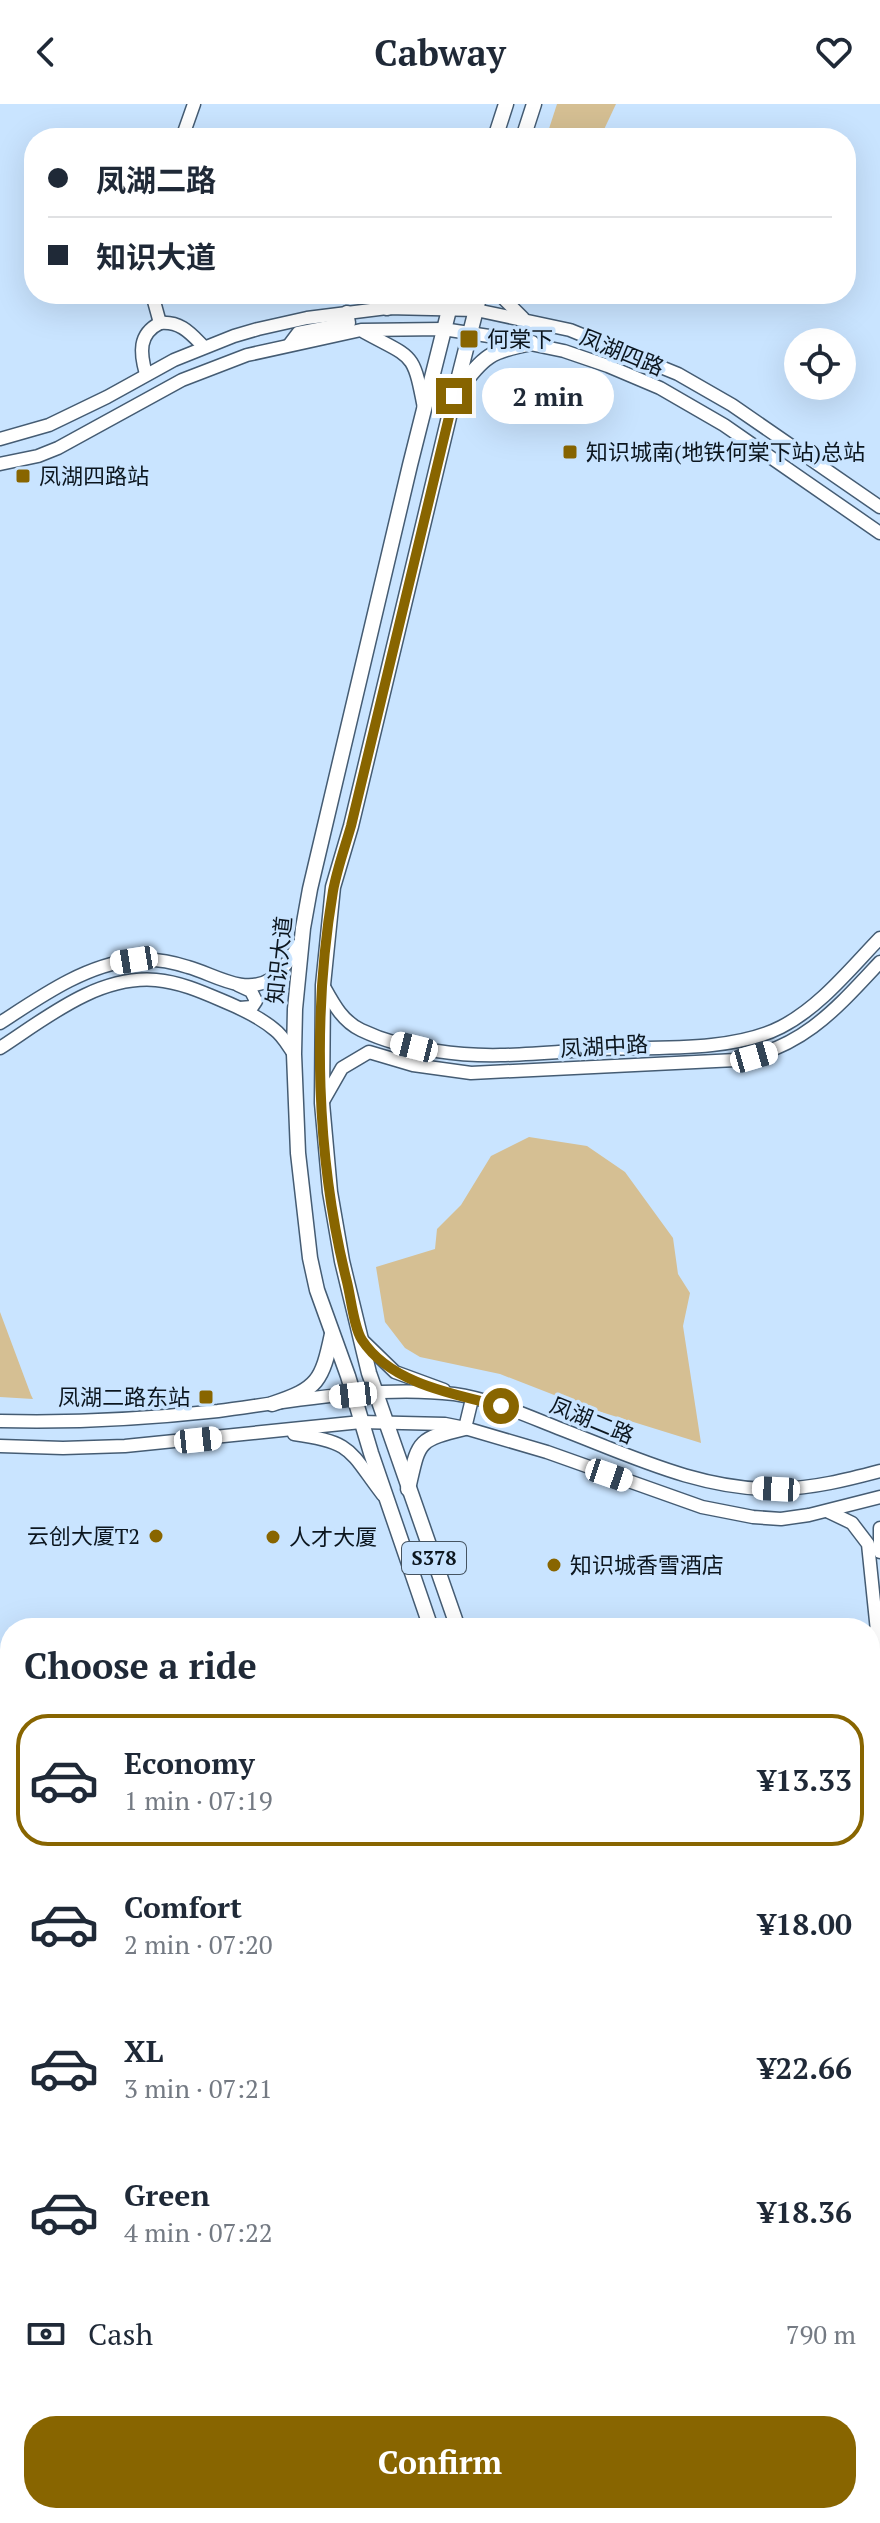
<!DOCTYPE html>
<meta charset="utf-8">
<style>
:root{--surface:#fff;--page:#f2f2f3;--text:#1f2937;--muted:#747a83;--line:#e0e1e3;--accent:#886500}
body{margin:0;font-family:"PT Serif","Noto Sans SC",serif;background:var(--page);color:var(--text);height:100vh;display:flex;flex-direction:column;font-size:30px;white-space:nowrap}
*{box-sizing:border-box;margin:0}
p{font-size:26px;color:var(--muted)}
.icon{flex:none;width:44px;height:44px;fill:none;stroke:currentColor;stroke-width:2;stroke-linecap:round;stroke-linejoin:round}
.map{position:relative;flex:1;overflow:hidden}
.details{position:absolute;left:0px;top:1514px;width:880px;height:906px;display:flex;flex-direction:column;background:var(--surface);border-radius:32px 32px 0 0;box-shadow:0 8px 32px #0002}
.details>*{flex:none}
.banner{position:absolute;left:24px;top:24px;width:832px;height:176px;border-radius:32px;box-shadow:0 8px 32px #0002;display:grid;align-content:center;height:176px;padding:0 24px;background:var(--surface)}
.controls{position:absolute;left:784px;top:224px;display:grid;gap:16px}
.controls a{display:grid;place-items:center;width:72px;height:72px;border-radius:50%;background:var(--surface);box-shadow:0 8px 32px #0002;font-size:40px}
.end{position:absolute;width:36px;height:36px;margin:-18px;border:10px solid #886500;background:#fff;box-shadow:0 0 0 4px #fff}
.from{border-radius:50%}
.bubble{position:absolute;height:56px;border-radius:28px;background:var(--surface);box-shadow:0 8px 32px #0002;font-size:26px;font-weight:600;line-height:56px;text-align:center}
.car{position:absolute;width:24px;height:48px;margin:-24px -12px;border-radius:10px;box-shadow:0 0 6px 2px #0007;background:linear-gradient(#fff 24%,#345 0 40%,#fff 0 76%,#345 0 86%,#fff 0)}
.banner b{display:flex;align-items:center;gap:28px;height:76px;font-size:30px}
.banner b+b{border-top:2px solid var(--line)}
.banner i{width:20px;height:20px;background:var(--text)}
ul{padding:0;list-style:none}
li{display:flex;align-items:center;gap:24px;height:132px;margin:0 16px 12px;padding:0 8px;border:4px solid transparent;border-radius:32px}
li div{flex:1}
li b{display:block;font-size:30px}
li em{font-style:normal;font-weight:600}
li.current{border-color:var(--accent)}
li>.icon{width:72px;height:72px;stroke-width:1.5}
h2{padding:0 24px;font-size:36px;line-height:96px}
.pay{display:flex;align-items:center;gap:20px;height:88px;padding:0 24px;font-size:30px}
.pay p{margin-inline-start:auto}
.primary-button{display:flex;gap:16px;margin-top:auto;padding:16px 24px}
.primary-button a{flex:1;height:92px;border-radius:32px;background:var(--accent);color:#fff;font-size:32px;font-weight:600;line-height:92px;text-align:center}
header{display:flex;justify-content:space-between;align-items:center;height:104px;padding:0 24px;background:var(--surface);font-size:36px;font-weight:600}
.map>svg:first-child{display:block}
.green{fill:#d5bf93}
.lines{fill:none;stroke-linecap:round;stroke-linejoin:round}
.river{stroke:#659fd8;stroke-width:16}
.minor-casing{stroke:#455c73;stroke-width:15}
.major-casing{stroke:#455c73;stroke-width:17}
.minor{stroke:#fff;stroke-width:12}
.major{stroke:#fff;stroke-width:14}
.route{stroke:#886500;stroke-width:10}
.poi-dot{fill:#886500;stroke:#c9e4ff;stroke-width:3}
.labels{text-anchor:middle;stroke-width:7;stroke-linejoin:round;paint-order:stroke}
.shield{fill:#c9e4ff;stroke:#455462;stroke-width:2}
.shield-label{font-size:20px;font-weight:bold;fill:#0c161f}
.poi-label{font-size:22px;fill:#0c161f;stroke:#c9e4ff;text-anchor:start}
.street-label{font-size:22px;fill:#0c161f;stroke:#c9e4ff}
</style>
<header><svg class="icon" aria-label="back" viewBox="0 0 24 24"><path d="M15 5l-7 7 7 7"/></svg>Cabway<svg class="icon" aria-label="heart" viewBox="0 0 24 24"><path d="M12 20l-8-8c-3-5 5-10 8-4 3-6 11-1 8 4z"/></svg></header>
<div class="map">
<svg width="880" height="2419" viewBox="0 0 880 2419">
<rect width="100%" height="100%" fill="#c9e4ff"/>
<g class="green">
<path d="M557,0H616L600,34H546Z"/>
<path d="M529,1033L587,1042L625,1068L673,1134L678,1170L690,1189L683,1222L701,1339L585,1303L500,1270L420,1253L405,1244L385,1218L376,1163L435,1145L437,1125L461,1101L491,1052Z"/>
<path d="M0,1208L31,1291L33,1295L0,1293Z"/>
<path d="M0,2266L10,2273V2410H176L174,2419H3L0,2364Z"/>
</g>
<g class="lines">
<g class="river">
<path d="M0,2015L10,2023"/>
<path d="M870,2305L880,2306"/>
</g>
<g class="minor-casing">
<g id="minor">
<path d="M182,34L194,0"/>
<path d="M499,190L523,214"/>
<path d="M160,219C181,217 191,230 204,243"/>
<path d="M364,228C413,255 413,246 424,304"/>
<path d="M289,241L298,229L349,219L347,208"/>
<path d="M146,270C140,249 138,230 160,219L152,190"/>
<path d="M0,335L49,321L107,293L174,256L234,232L258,225L307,214L387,204L476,206L570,226L678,270L732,301L880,403"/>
<path d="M0,360L38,352L58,344L182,276L247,251L361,226L443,225L502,234L564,247L608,262L660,284L724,321L880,429"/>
<path d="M238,881L251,887L256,897L252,903L240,904"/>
<path d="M323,881C333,899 342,917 361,926C384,937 412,944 437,947C491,956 547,948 601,945C655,943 733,948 781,923C820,903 850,865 880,834"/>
<path d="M0,919C40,893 85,861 133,856C152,854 170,857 188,863C214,870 244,892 271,875C284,866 293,850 302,836"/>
<path d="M0,944C46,914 98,871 156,876C179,878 200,887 221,896C238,903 261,914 275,926C283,932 288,942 294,950"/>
<path d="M322,999L342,964L369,948L413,961L471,969L736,956C803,944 836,905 880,858"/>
<path d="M361,1235L395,1268L444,1286"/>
<path d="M0,1317C73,1319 145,1315 218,1307C293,1297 379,1281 454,1290C490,1295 525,1311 558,1324C629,1351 701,1387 779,1385C814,1384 846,1376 880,1367"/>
<path d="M465,1324L472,1295"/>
<path d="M294,1330C354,1338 349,1347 383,1391"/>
<path d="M0,1342L63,1344L125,1342L361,1318L445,1320L465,1324L547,1348L702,1403L753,1413L781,1415L809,1411L880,1393"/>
<path d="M827,1407L852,1419L868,1440L880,1556"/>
<path d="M880,1424V1448"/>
<path d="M0,1734H10"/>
<path d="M0,1746H10"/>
<path d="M870,1759L880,1742"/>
<path d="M870,1777L880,1765"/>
<path d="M870,1949H880"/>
<path d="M0,2103L10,2105"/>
<path d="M0,2125L10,2126"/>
<path d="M870,2206H880"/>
<path d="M870,2228H880"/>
</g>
</g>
<g class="major-casing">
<g id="major">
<path d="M495,34L506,0"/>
<path d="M523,34L534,0"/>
<path d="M387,204L426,190"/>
<path d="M459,285C485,252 489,247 532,239"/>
<path d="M272,1300C318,1285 322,1277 332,1230"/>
<path d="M408,1385C419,1337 416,1336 465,1324"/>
<path d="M431,1524L371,1349L348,1272L317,1186L310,1154L298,1049L294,950L295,905L303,824L310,785L410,361L453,190"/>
<path d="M458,1524L369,1269L342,1157L330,1088L322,999L323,881L333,783L351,722L454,292L480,190"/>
<path d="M453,2410V2419"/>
<path d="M477,2410V2419"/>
</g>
</g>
<use href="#minor" class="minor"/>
<use href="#major" class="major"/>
</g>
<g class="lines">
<path class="route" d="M454,292L351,722C345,743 337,765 333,787C312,912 316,1055 347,1178C351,1194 354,1224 362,1236C391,1280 454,1290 501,1302"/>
</g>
<g class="poi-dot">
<rect x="459" y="225" width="20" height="20" rx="4"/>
<rect x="562" y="340" width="16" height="16" rx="4"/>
<rect x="15" y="364" width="16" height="16" rx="4"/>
<rect x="198" y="1285" width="16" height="16" rx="4"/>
<circle cx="156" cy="1432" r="8"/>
<circle cx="273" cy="1433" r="8"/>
<circle cx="554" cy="1461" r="8"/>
</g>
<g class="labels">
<rect class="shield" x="402" y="1438" width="64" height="32" rx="6"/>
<g class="shield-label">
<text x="434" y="1461">S378</text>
</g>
<g class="poi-label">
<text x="487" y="243">何棠下</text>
<text x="586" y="356">知识城南(地铁何棠下站)总站</text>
<text x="39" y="380">凤湖四路站</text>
<text x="190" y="1301" text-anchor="end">凤湖二路东站</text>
<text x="140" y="1440" text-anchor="end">云创大厦T2</text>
<text x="289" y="1441">人才大厦</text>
<text x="570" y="1469">知识城香雪酒店</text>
</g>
<g class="street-label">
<text transform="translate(622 248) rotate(22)" y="8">凤湖四路</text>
<text transform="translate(279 856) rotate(-84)" y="8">知识大道</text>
<text transform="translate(604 942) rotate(-3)" y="8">凤湖中路</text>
<text transform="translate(592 1316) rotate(22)" y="8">凤湖二路</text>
</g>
</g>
</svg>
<div class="controls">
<a><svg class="icon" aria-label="locate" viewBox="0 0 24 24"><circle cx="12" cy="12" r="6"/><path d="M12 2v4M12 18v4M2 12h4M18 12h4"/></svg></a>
</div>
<i class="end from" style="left:501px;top:1302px"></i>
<i class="end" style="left:454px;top:292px"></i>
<div class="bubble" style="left:482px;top:264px;width:132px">2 min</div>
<i class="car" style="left:134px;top:856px;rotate:261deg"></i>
<i class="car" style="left:414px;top:943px;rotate:284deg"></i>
<i class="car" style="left:754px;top:953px;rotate:74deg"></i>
<i class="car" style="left:353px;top:1291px;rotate:264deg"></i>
<i class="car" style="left:198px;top:1336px;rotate:84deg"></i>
<i class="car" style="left:609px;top:1371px;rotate:109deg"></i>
<i class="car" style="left:776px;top:1385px;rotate:273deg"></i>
<div class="banner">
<b><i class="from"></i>凤湖二路</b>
<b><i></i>知识大道</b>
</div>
<section class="details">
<h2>Choose a ride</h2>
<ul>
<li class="current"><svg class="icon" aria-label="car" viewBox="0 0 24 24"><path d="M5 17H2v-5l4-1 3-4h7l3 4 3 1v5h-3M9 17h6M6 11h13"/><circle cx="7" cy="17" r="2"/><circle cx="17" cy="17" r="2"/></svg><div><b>Economy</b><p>1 min · 07:19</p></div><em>¥13.33</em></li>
<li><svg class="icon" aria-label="car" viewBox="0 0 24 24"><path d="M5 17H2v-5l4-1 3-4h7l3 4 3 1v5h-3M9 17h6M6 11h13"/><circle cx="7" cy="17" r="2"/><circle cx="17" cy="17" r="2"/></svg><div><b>Comfort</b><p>2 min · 07:20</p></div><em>¥18.00</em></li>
<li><svg class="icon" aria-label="car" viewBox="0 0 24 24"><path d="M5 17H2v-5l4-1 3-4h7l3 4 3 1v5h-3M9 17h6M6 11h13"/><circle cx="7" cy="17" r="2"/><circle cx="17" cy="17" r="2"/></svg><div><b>XL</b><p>3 min · 07:21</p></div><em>¥22.66</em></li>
<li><svg class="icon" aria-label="car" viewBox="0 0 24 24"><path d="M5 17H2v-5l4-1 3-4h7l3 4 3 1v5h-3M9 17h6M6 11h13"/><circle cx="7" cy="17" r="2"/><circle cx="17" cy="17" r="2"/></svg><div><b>Green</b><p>4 min · 07:22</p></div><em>¥18.36</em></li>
</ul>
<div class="pay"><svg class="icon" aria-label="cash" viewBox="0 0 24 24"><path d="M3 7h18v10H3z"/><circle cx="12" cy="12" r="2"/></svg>Cash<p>790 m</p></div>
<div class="primary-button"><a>Confirm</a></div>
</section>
</div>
